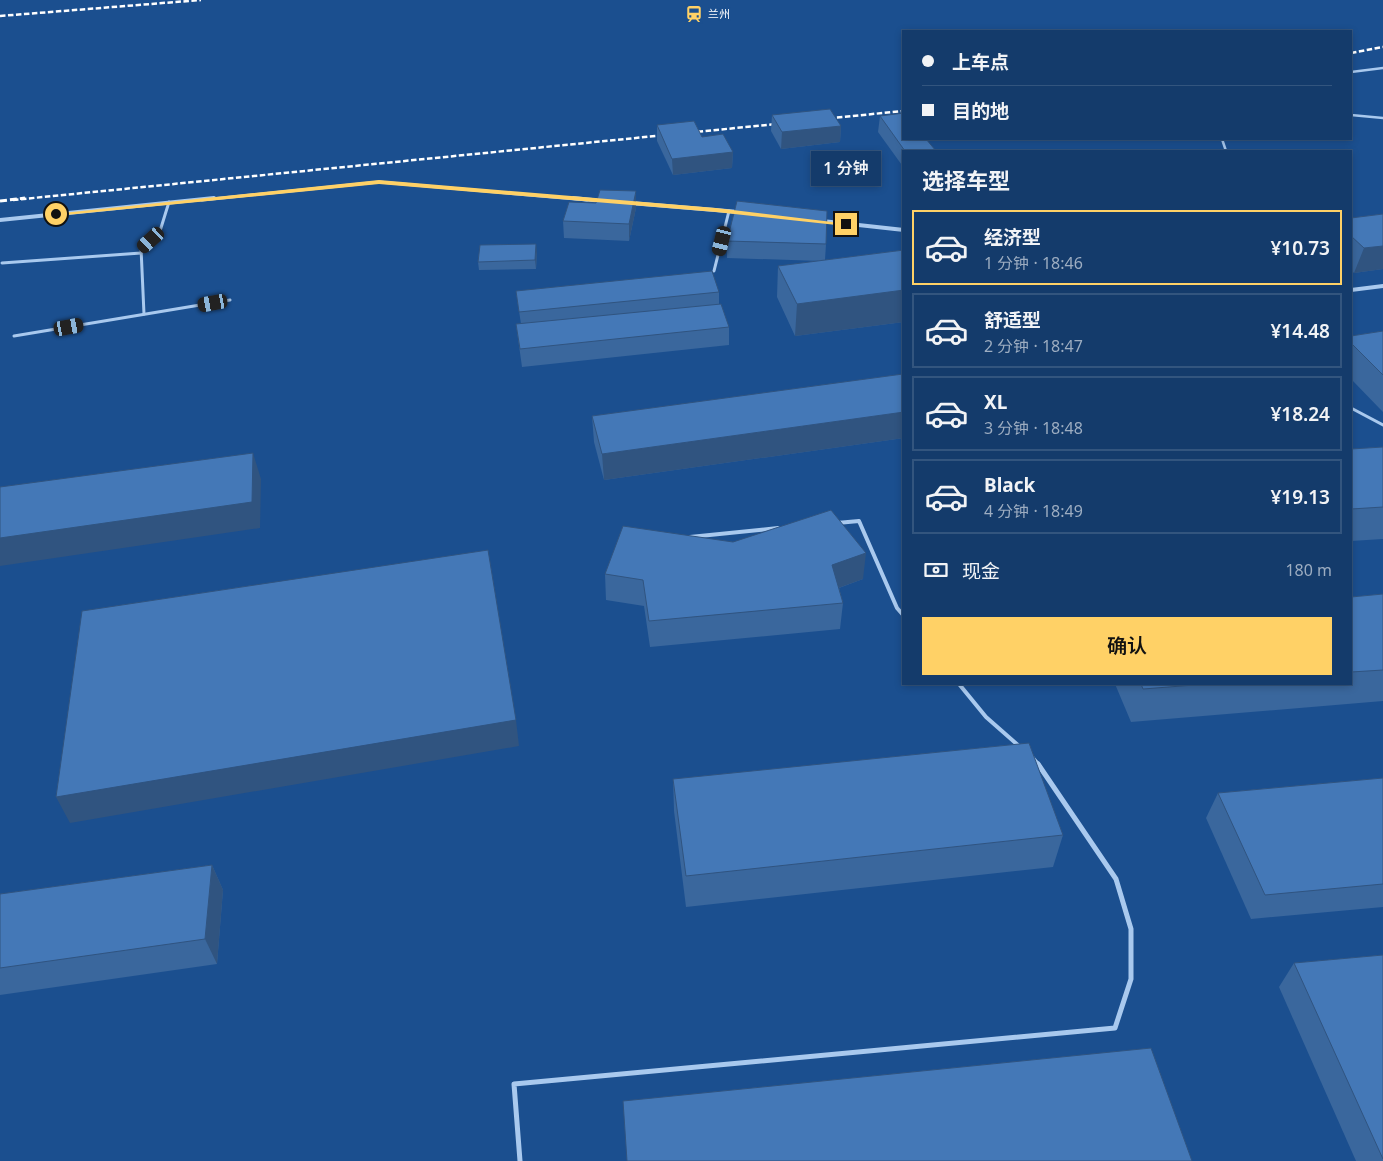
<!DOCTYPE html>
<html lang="zh">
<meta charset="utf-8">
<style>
:root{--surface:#143b6b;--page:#214673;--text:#f1f3f6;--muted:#9dadc1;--line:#33557e;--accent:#ffd166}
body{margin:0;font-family:"Noto Sans","Noto Sans SC",sans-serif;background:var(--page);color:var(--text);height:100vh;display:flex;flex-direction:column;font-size:19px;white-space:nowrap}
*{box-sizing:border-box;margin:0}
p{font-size:16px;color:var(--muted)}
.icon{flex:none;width:28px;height:28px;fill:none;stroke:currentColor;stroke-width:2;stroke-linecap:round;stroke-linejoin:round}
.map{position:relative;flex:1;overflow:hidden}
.sheet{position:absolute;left:902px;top:150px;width:450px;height:535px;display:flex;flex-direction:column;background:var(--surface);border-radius:0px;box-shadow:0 2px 8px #0003,0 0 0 1px var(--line)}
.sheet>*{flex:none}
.guide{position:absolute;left:902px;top:30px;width:450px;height:110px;border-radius:0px;box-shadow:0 2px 8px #0003,0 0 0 1px var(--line);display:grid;align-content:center;height:110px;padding:0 20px;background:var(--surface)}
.end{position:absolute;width:22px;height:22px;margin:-11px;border:6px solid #ffd166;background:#111;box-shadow:0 0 0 2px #111}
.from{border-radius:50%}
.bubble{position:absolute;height:35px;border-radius:0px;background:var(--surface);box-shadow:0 2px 8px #0003,0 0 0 1px var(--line);font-size:16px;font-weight:600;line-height:35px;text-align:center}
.car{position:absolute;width:15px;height:30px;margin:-15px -8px;border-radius:6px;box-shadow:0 0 4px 1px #0007;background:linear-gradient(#222 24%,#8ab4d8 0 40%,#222 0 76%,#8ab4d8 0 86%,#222 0)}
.guide b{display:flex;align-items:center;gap:18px;height:48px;font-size:19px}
.guide b+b{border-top:1px solid var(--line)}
.guide i{width:12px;height:12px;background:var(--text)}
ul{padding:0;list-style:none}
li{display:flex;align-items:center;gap:15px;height:75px;margin:0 10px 8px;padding:0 10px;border:2px solid var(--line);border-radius:0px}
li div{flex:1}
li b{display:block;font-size:19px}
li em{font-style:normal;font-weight:600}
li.selected{border-color:var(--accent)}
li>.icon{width:45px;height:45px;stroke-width:1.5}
h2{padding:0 20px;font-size:22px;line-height:60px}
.pay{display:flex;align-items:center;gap:12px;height:55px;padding:0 20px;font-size:19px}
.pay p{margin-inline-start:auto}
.primary-button{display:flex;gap:10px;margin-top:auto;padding:10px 20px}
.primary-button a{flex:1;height:58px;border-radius:0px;background:var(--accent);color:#111;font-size:20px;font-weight:600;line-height:58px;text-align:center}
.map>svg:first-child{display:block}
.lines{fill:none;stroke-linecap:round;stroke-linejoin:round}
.service-far3{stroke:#a9c9ee;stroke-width:2.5}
.service-far2{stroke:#a9c9ee;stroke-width:3}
.service-far1{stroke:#a9c9ee;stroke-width:4}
.service{stroke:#a9c9ee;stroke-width:5}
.minor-far1{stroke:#a9c9ee;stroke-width:3}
.minor{stroke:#a9c9ee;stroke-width:4}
.rail-far1{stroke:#fff;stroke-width:2.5;stroke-dasharray:5.5 2.5;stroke-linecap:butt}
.rail{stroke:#fff;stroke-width:3;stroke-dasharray:7 3;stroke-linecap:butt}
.wall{fill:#3a679d}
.shaded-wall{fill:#305480}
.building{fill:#4478b7;stroke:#305480}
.route{fill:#ffd166}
.labels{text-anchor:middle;stroke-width:4;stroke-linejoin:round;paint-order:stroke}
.far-poi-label{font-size:11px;fill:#fff;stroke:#1b4f8f;text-anchor:start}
</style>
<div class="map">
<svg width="1383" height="1161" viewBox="0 0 1383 1161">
<rect width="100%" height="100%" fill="#1b4f8f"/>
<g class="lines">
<g class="service-far3">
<path d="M1351,72L1383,68"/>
<path d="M1351,115L1383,118"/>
<path d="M1222,139L1226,151"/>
</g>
<g class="service-far2">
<path d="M2,263L141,253"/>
<path d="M714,271L729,211"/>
<path d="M144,314L141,248L160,231L169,202"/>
<path d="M14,336L230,300"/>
<path d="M1351,408L1383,425"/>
</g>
<g class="service-far1">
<path d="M837,523L859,521L897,608L904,616"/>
<path d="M690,537L778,528"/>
<path d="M959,684L986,717L1019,746"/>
<path d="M1032,757L1039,765"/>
</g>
<path class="service" d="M520,1161L514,1084L1115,1028L1131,979V929L1116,879L1038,764"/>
<path class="minor-far1" d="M202,200L379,182L587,200"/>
<g class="minor">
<path d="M573,198L602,201"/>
<path d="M630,203L739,212"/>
<path d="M0,220L214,198"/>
<path d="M822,221L904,230"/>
<path d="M1351,290L1383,286"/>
</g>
<g class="rail-far1">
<path d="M0,16L201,0"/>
<path d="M1351,53L1383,47"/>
<path d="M821,119L904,111"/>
<path d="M13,200L786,123"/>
</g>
<path class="rail" d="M0,201L25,198"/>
</g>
<g class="wall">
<path d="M772,115L841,126L840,142L781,149L771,131Z"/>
<path d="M880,116L936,151H904V168L878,132Z"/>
<path d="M657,125L702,137L733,152L732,168L673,175L657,141Z"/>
<path d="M636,191V208L629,241L564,238L563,221L596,203Z"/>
<path d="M1383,214V269L1354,273L1351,270V218Z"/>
<path d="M727,241L826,244L825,260L904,250V322L795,336L777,297L778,266L821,261L727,258Z"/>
<path d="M537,252L536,269L479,270L478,262Z"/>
<path d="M516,291L719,292V304L729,327V345L522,367L516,324H521Z"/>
<path d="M1383,331V412L1351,379V336Z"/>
<path d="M904,376V438L604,480L594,442L592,416Z"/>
<path d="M1383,447V539L1351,541V449Z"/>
<path d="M605,574L863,579L839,588L843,603L840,629L650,647L644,606L606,600Z"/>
<path d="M1383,594V701L1131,722L1115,684H1351V597Z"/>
<path d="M1383,778V907L1251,919L1206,818L1218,793Z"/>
<path d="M673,779L1063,835L1053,867L686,907L674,811Z"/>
<path d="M212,865L223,890L217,964L0,995V894Z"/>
<path d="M1383,955V1161H1356L1279,987L1294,963Z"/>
</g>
<g class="shaded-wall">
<path d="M841,126L840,142L781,149L782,132Z"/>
<path d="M733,152L732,168L673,175L672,159Z"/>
<path d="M636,191V208L629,241V224Z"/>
<path d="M536,244L537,252L536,269L535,260Z"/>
<path d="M1383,246V269L1354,273L1364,248Z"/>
<path d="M904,290V322L795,336L797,304Z"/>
<path d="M904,412V438L604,480L602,454Z"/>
<path d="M253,453L261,479L260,528L0,566V538Z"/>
<path d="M866,553L863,579L830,591L832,565Z"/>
<path d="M516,720L519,746L70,823L56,797Z"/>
<path d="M212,865L223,890L217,964L205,939Z"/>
</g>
<g class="building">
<path d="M830,109L841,126L782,132L772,115Z"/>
<path d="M904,113V139H926L936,151H905L880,116Z"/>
<path d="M694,121L702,137L723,134L733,152L672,159L657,125Z"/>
<path d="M600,190L636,191L629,224L563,221L569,202L596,203Z"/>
<path d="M737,201L827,211L826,244L727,241Z"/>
<path d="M1383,214V246L1364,248L1351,236V218Z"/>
<path d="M536,244L535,260L478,262L480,245Z"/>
<path d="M904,250V290L797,304L778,266Z"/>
<path d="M712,271L719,292L519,312L516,291Z"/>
<path d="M721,304L729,327L520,349L516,324Z"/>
<path d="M1383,331V375L1351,343V336Z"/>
<path d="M903,374L904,376V412L602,454L592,416Z"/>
<path d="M1383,447V507L1351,509V449Z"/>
<path d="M253,453L252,502L0,538V487Z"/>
<path d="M831,510L866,553L832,565L843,603L649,621L643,580L605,574L623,526L733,542Z"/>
<path d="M488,550L516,720L56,797L82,611Z"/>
<path d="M1383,594V670L1351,672V597Z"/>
<path d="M1141,684H1207L1143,689Z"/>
<path d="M1029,743L1063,835L686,876L673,779Z"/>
<path d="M1383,778V884L1265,895L1218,793Z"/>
<path d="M212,865L205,939L0,968V894Z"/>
<path d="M1383,955V1159L1294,963Z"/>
<path d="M1151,1048L1192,1161H627L623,1101Z"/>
</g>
<path class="route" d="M379,180L716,208L849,224L846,226L716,212L379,184L56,216L53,214Z"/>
<defs>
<g id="station-bare" transform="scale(1.35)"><path d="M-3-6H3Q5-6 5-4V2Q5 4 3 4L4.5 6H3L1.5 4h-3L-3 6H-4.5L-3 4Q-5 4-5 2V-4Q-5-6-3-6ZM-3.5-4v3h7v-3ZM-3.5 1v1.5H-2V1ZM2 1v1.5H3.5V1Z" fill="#ffd166" stroke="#1b4f8f" stroke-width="2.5" paint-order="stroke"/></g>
</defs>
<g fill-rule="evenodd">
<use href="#station-bare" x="694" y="14"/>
</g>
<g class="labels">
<g class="far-poi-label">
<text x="708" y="18">兰州</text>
</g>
</g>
</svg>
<i class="end from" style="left:56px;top:214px"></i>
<i class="end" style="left:846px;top:224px"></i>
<div class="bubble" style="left:811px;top:151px;width:70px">1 分钟</div>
<i class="car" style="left:151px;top:240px;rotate:228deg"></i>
<i class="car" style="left:722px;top:241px;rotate:194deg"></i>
<i class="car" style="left:213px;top:303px;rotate:260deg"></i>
<i class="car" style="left:69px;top:327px;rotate:80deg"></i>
<div class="guide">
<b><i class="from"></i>上车点</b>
<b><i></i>目的地</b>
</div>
<section class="sheet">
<h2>选择车型</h2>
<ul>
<li class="selected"><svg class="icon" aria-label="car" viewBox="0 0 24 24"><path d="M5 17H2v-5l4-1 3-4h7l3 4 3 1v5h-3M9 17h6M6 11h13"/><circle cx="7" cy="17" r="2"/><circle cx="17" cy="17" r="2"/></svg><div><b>经济型</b><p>1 分钟 · 18:46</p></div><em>¥10.73</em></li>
<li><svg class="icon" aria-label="car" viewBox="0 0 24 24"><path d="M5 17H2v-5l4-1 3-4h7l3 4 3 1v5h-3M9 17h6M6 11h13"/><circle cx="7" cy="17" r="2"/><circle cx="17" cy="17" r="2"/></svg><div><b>舒适型</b><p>2 分钟 · 18:47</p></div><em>¥14.48</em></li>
<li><svg class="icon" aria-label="car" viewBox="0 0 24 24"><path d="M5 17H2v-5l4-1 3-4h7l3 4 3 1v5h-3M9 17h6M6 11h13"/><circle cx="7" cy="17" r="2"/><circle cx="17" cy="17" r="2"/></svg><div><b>XL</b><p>3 分钟 · 18:48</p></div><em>¥18.24</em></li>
<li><svg class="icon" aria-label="car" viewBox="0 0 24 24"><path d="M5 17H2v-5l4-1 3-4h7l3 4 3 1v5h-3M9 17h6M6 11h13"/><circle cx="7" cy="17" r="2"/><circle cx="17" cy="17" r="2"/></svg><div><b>Black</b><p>4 分钟 · 18:49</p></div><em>¥19.13</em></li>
</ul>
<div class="pay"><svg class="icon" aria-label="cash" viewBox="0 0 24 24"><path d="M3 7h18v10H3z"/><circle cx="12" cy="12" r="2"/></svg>现金<p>180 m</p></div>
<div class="primary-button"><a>确认</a></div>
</section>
</div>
